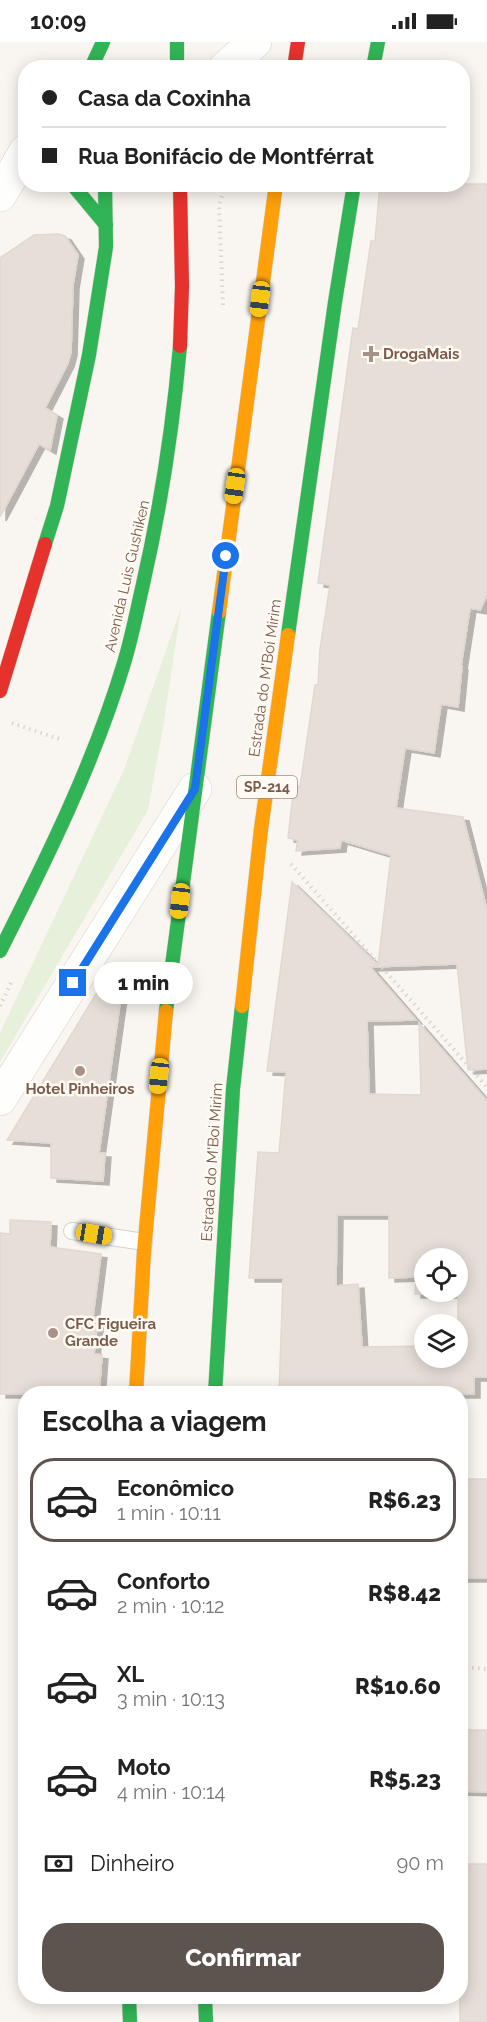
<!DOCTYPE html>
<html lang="pt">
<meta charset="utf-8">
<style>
:root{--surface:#fff;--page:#f6f6f6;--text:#222;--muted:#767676;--line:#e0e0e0;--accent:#5d544f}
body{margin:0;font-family:Raleway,sans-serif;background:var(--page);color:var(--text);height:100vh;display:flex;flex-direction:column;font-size:22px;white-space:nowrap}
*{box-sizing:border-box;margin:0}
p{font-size:20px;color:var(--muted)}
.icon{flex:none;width:33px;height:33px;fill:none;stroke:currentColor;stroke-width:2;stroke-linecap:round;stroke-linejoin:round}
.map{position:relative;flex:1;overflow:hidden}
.details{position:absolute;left:18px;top:1344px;width:450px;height:618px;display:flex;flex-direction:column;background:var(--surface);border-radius:24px;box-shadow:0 3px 15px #0003}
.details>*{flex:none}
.banner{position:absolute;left:18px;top:18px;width:452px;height:132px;border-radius:24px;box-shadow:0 3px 15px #0003;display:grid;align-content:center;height:132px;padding:0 24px;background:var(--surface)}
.controls{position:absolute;left:414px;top:1206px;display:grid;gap:12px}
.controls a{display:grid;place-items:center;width:54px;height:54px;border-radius:50%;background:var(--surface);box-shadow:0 3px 15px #0003;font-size:30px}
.end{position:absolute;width:27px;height:27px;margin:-14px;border:8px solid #1a73e8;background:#fff;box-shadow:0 0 0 3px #fff}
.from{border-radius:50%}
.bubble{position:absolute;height:42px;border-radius:21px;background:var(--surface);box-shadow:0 3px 15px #0003;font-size:20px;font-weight:800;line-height:42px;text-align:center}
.car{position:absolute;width:18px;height:36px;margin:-18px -9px;border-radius:8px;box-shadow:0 0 4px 2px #0007;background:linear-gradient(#f5c518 24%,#345 0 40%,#f5c518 0 76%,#345 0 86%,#f5c518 0)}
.banner b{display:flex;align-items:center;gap:21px;height:57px;font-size:22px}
.banner b+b{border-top:2px solid var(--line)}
.banner i{width:15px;height:15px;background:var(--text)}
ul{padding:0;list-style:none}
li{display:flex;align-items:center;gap:18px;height:84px;margin:0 12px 9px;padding:0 12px;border:3px solid transparent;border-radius:24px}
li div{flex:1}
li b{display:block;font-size:22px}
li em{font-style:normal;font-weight:800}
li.selected{border-color:var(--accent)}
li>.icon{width:54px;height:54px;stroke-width:1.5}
h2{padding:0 24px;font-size:27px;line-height:72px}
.pay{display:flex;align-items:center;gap:15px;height:66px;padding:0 24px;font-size:22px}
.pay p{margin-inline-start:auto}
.button{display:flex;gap:12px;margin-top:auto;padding:12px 24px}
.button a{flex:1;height:69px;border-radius:24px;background:var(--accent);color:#fff;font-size:24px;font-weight:800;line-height:69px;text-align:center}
.status{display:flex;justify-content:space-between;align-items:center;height:42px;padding:0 30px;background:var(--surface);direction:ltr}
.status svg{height:16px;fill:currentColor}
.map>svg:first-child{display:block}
.green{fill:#e7f0db}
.building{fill:#e6ded7;stroke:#e2d8d2;stroke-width:1.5;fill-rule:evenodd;filter:url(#shadow)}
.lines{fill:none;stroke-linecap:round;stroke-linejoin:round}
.lane-casing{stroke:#d7d1cb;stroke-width:18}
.street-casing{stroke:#d7d1cb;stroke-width:34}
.fast-casing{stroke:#d9d2cb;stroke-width:15}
.slow-casing{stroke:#d9d2cb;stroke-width:15}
.jam-casing{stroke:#d9d2cb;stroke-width:15}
.path{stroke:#dcd5d0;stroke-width:4;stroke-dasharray:1.5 4.5;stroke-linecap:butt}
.lane{stroke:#fefefd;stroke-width:16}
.street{stroke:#fefefd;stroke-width:33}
.fast{stroke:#30b455;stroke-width:14}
.slow{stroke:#ff9f0a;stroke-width:14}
.jam{stroke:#e5322d;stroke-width:14}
.route{stroke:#1a73e8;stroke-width:8}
.poi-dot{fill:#a69286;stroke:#fffaf3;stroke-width:2}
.labels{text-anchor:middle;stroke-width:5;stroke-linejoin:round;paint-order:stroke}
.shield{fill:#fffaf3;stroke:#a28b7f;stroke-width:1.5}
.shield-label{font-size:14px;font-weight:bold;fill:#7a5c4d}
.poi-label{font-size:15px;font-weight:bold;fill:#7a5c4d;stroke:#fffaf3;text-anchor:start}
.street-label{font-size:15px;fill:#7a5c4d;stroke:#fffaf3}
</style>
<div class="status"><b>10:09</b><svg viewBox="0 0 49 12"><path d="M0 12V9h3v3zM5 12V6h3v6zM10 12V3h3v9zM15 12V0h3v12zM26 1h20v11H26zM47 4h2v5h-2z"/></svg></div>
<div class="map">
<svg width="487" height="1980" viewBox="0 0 487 1980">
<defs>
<filter id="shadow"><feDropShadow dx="6" dy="4" stdDeviation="0" flood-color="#0004"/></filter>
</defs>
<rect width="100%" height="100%" fill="#f9f5f0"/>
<path class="green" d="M181,566L163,686L148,768L0,1020V991L124,728Z"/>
<g class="building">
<path d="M380,142H487V553L480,568L470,566L461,624H462L458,665L441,662L434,711L405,706L396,766L463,775L487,868V1027L468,1028L457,922L370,925L416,978L367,979L369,1052L421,1053L419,981L487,1059V1335H474V1352H279L283,1236H249L258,1110L279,1111L286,1030L267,1029L292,840L378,923L391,813L341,798L340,806L296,809L298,798L288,796L294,744L300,745L315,643H318L320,607L330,543L318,541L353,286L358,287L371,199H375ZM337,1173H389V1236L416,1235L415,1252H458V1316H424V1304L362,1305L358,1242L336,1244ZM424,1216H458V1250H424Z"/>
<path d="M58,192L65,194L78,213L73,243L71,310L68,321L45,366L57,373L50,408L39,402L0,475V216L34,193Z"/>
<path d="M104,943L121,954L99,1111H105L103,1139L51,1136V1101L7,1098L96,952Z"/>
<path d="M10,1178L51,1180L50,1205L101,1212L93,1275L98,1276L94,1312L102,1313L99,1352H0V1191L10,1192Z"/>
<rect x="460" y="1437" width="27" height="99"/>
<path d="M460,1688H487V1750L460,1749Z"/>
<rect x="460" y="1822" width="27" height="158"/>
</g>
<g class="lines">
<g class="lane-casing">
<path id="lane" d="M72,1189L144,1200"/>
</g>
<g class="street-casing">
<g id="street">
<path d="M225,26L255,0"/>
<path d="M0,153L26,109"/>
<path d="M0,1057L195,747"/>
</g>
</g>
<g class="fast-casing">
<g id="fast">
<path d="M177,0V26"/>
<path d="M91,26L103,0"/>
<path d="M373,26L378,0"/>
<path d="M72,142L106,183"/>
<path d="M45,502L57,464L89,313L106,205L105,142"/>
<path d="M288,593L335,260L354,142"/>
<path d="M0,909C47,816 94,721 124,621C132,595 137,568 143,542C161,463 173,384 180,304"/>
<path d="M166,969L219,570"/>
<path d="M215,1352L233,1047L242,964"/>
<path d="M129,1954L130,1980"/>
<path d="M205,1954L206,1980"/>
</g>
</g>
<g class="slow-casing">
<g id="slow">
<path d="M219,570L276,142"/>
<path d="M242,964L261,787L288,593"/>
<path d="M136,1352L144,1209L166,969"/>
</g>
</g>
<g class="jam-casing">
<g id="jam">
<path d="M294,26L298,0"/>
<path d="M180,304L182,244L180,142"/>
<path d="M0,649L45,502"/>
</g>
</g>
<g class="path">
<path d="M223,263L219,163L226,142"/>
<path d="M12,681L62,698"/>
<path d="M291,822L487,1045"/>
<path d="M0,964L11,941"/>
<path d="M460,1625L487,1627"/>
</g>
<use href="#lane" class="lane"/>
<use href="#street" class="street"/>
<use href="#fast" class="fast"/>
<use href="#slow" class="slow"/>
<use href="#jam" class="jam"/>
</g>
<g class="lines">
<path class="route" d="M73,941L195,747L226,514"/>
</g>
<g class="poi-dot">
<path d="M368 303h6v6h6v6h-6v6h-6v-6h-6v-6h6z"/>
<circle cx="80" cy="1029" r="6"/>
<circle cx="53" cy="1291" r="6"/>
</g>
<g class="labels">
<rect class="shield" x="237" y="734" width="60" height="22" rx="4.5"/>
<g class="shield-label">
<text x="267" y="750">SP-214</text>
</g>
<g class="poi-label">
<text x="383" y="317">DrogaMais</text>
<text x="80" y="1052" text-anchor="middle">Hotel Pinheiros</text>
<text x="65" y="1287">CFC Figueira<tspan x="65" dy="17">Grande</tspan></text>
</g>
<g class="street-label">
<text transform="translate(127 534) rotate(-77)" y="5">Avenida Luis Gushiken</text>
<text transform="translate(265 636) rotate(-82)" y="5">Estrada do M'Boi Mirim</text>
<text transform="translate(212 1120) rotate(-86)" y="5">Estrada do M'Boi Mirim</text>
</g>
</g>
</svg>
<div class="controls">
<a><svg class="icon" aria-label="locate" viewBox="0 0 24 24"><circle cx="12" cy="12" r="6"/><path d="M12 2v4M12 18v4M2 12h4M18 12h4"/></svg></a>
<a><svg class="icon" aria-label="layers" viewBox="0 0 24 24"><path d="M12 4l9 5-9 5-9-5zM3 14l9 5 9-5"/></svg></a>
</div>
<i class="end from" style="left:226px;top:514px"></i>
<i class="end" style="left:73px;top:941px"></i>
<div class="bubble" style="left:94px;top:920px;width:99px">1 min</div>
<i class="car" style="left:260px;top:257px;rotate:187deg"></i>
<i class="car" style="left:235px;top:444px;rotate:188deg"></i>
<i class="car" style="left:180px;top:859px;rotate:187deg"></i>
<i class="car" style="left:159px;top:1034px;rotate:186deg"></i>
<i class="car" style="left:94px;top:1192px;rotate:99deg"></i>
<div class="banner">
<b><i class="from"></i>Casa da Coxinha</b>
<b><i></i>Rua Bonifácio de Montférrat</b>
</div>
<section class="details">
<h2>Escolha a viagem</h2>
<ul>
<li class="selected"><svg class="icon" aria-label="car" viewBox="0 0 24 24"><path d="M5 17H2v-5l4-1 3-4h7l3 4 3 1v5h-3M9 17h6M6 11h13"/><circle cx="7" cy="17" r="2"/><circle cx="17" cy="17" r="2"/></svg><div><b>Econômico</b><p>1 min · 10:11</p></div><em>R$6.23</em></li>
<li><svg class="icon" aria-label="car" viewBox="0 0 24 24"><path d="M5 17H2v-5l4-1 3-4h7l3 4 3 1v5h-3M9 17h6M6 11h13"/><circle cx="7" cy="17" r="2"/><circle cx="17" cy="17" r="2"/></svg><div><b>Conforto</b><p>2 min · 10:12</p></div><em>R$8.42</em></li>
<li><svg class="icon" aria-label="car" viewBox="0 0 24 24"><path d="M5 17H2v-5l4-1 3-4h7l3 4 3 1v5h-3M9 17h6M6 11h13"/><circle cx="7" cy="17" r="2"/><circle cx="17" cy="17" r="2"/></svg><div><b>XL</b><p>3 min · 10:13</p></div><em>R$10.60</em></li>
<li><svg class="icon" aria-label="car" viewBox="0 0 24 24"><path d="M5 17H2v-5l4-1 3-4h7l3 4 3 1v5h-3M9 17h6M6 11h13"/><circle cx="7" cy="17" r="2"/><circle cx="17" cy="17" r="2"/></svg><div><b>Moto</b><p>4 min · 10:14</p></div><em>R$5.23</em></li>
</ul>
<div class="pay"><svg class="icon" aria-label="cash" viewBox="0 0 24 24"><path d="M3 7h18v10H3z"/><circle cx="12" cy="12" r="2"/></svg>Dinheiro<p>90 m</p></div>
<div class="button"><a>Confirmar</a></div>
</section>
</div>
